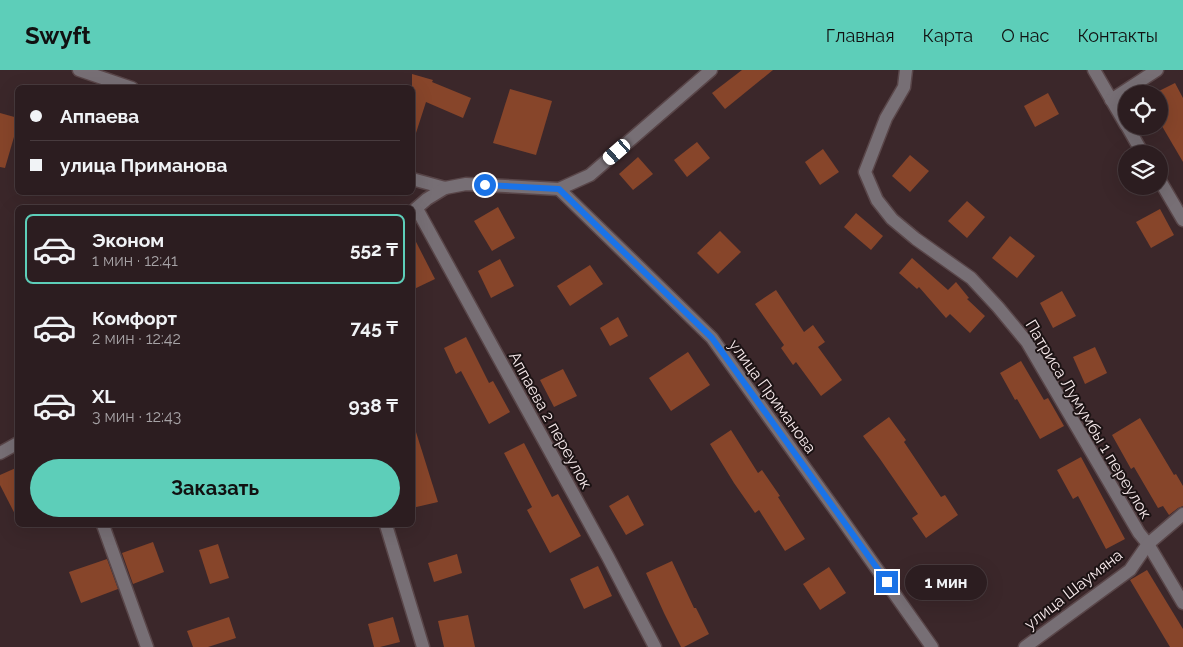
<!DOCTYPE html>
<html lang="ru">
<meta charset="utf-8">
<style>
:root{--surface:#2c1d20;--page:#382a2d;--text:#f1f3f6;--muted:#a6a2a5;--line:#483b3e;--accent:#5dceb9}
body{margin:0;font-family:Raleway,sans-serif;background:var(--page);color:var(--text);height:100vh;display:flex;flex-direction:column;font-size:19px;white-space:nowrap}
*{box-sizing:border-box;margin:0}
p{font-size:16px;color:var(--muted)}
.icon{flex:none;width:28px;height:28px;fill:none;stroke:currentColor;stroke-width:2;stroke-linecap:round;stroke-linejoin:round}
.map{position:relative;flex:1;overflow:hidden}
.panel{position:absolute;left:15px;top:135px;width:400px;height:322px;display:flex;flex-direction:column;background:var(--surface);border-radius:8px;box-shadow:0 5px 20px #0002,0 0 0 1px var(--line)}
.panel>*{flex:none}
.guide{position:absolute;left:15px;top:15px;width:400px;height:110px;border-radius:8px;box-shadow:0 5px 20px #0002,0 0 0 1px var(--line);display:grid;align-content:center;height:110px;padding:0 15px;background:var(--surface)}
.fabs{position:absolute;left:1118px;top:15px;display:grid;gap:10px}
.fabs a{display:grid;place-items:center;width:50px;height:50px;border-radius:50%;background:var(--surface);box-shadow:0 5px 20px #0002,0 0 0 1px var(--line);font-size:25px}
.end{position:absolute;width:22px;height:22px;margin:-11px;border:6px solid #1a73e8;background:#fff;box-shadow:0 0 0 2px #fff}
.from{border-radius:50%}
.bubble{position:absolute;height:35px;border-radius:18px;background:var(--surface);box-shadow:0 5px 20px #0002,0 0 0 1px var(--line);font-size:16px;font-weight:700;line-height:35px;text-align:center}
.car{position:absolute;width:15px;height:30px;margin:-15px -8px;border-radius:6px;box-shadow:0 0 4px 1px #0007;background:linear-gradient(#fff 24%,#345 0 40%,#fff 0 76%,#345 0 86%,#fff 0)}
.guide b{display:flex;align-items:center;gap:18px;height:48px;font-size:19px}
.guide b+b{border-top:1px solid var(--line)}
.guide i{width:12px;height:12px;background:var(--text)}
ul{padding:9px 0 0;list-style:none}
li{display:flex;align-items:center;gap:15px;height:70px;margin:0 10px 8px;padding:0 5px;border:2px solid transparent;border-radius:8px}
li div{flex:1}
li b{display:block;font-size:19px}
li em{font-style:normal;font-weight:700}
li.active{border-color:var(--accent)}
li>.icon{width:45px;height:45px;stroke-width:1.5}
.cta{display:flex;gap:10px;margin-top:auto;padding:10px 15px}
.cta a{flex:1;height:58px;border-radius:30px;background:var(--accent);color:#111;font-size:20px;font-weight:700;line-height:58px;text-align:center}
header{display:flex;align-items:center;gap:30px;box-sizing:border-box;height:70px;padding:0 25px;background:var(--accent);color:#111}
header strong{font-size:24px}
nav{display:flex;gap:28px;margin-inline-start:auto;font-size:18px}
.map>svg:first-child{display:block}
.building{fill:#87452a}
.lines{fill:none;stroke-linecap:round;stroke-linejoin:round}
.minor-casing{stroke:#594649;stroke-width:15}
.minor{stroke:#776f75;stroke-width:12}
.route{stroke:#1a73e8;stroke-width:6}
.labels{text-anchor:middle;stroke-width:4;stroke-linejoin:round;paint-order:stroke}
.street-label{font-size:16px;fill:#f7e9eb;stroke:#1c1314}
</style>
<header>
<strong>Swyft</strong>
<nav><a>Главная</a><a>Карта</a><a>О нас</a><a>Контакты</a></nav>
</header>
<div class="map">
<svg width="1183" height="577" viewBox="0 0 1183 577">
<rect width="100%" height="100%" fill="#3b272a"/>
<g class="building">
<path d="M742,0H773L725,39L712,23Z"/>
<path d="M412,4L433,10L432,12L471,28L463,48L426,32L416,63H412Z"/>
<path d="M1175,13L1183,28V92L1159,51V21Z"/>
<path d="M510,19L552,31L536,85L493,73Z"/>
<path d="M1048,23L1059,44L1035,57L1024,36Z"/>
<path d="M0,43L18,48V53L5,98L0,97Z"/>
<path d="M697,72L710,88L687,107L674,90Z"/>
<path d="M823,79L839,102L820,115L805,92Z"/>
<path d="M910,85L929,101L910,122L892,106Z"/>
<path d="M638,87L653,104L633,120L619,104Z"/>
<path d="M967,131L985,147L967,168L948,151Z"/>
<path d="M498,137L515,168L492,181L474,151Z"/>
<path d="M1160,139L1174,165L1151,178L1136,152Z"/>
<path d="M856,143L883,166L871,180L844,157Z"/>
<path d="M720,161L741,182L718,204L697,183Z"/>
<path d="M412,164L435,209L412,220Z"/>
<path d="M1010,166L1035,186L1017,208L992,188Z"/>
<path d="M912,188L948,220L956,212L969,228L967,229L985,246L970,263L950,244L946,248L919,217L917,219L899,203Z"/>
<path d="M500,189L514,216L491,228L478,201Z"/>
<path d="M590,195L603,214L570,236L557,216Z"/>
<path d="M776,220L804,262L813,255L825,272L818,277L842,310L821,326L796,292L793,295L781,278L784,275L755,234Z"/>
<path d="M1062,221L1076,246L1053,258L1040,233Z"/>
<path d="M618,247L628,266L610,276L600,258Z"/>
<path d="M466,267L489,313L493,311L510,342L489,354L461,301L456,304L444,278Z"/>
<path d="M1095,277L1107,303L1085,314L1073,287Z"/>
<path d="M688,282L710,315L671,341L649,308Z"/>
<path d="M1021,291L1044,330L1048,328L1064,356L1040,369L1017,329L1015,330L1000,303Z"/>
<path d="M563,299L577,326L554,337L540,310Z"/>
<path d="M889,347L906,370L904,372L941,427L945,425L958,445L926,468L912,448L918,444L880,389L863,366Z"/>
<path d="M1140,348L1174,405L1176,404L1183,416V436L1178,438L1169,445L1163,436L1158,438L1134,397L1131,399L1112,365Z"/>
<path d="M731,360L758,403L762,400L780,426L778,427L805,469L785,481L759,440L755,443L734,413L710,374Z"/>
<path d="M416,362L438,432L412,438V363Z"/>
<path d="M524,373L552,427L558,424L581,466L550,483L527,440L532,437L504,383Z"/>
<path d="M1081,387L1125,469L1106,479L1078,426L1073,429L1057,400Z"/>
<path d="M18,397V450L0,415V405Z"/>
<path d="M628,425L644,455L626,465L609,436Z"/>
<path d="M153,472L164,502L133,514L122,483Z"/>
<path d="M218,474L229,508L210,514L199,480Z"/>
<path d="M457,484L462,503L434,512L428,493Z"/>
<path d="M107,489L118,519L81,533L69,502Z"/>
<path d="M672,491L694,538H696L709,564L684,577H681L664,543L646,503Z"/>
<path d="M598,496L612,526L584,539L570,509Z"/>
<path d="M829,497L846,523L820,540L803,514Z"/>
<path d="M1147,500L1183,559V577H1170L1130,510Z"/>
<path d="M468,545L475,577H444L438,551Z"/>
<path d="M229,547L236,568L208,577H193L187,561Z"/>
<path d="M393,547L400,572L380,577H374L368,554Z"/>
</g>
<g class="lines">
<g class="minor-casing">
<g id="minor">
<path d="M79,0L132,18"/>
<path d="M906,0L904,17L886,48L865,102L877,130L892,149L916,169L971,208L998,237L1027,272L1139,463L1148,474L1183,533"/>
<path d="M1094,0L1126,55"/>
<path d="M1111,30L1157,0"/>
<path d="M1127,56L1143,84"/>
<path d="M412,109L445,118"/>
<path d="M1159,109L1183,150"/>
<path d="M559,119L712,268L841,448L932,577"/>
<path d="M417,139L608,487L655,577"/>
<path d="M412,142L427,129L445,118L466,114L559,119L590,105L711,0"/>
<path d="M0,383L18,373"/>
<path d="M103,455L147,577"/>
<path d="M386,455L423,577"/>
<path d="M1025,577L1130,500L1148,474L1183,444"/>
</g>
</g>
<use href="#minor" class="minor"/>
</g>
<g class="lines">
<path class="route" d="M485,115L559,119L712,268L887,512"/>
</g>
<g class="labels">
<g class="street-label">
<text transform="translate(773 326) rotate(54)" y="6">улица Приманова</text>
<text transform="translate(1089 349) rotate(59)" y="6">Патриса Лумумбы 1 переулок</text>
<text transform="translate(551 350) rotate(61)" y="6">Аппаева 2 переулок</text>
<text transform="translate(1073 519) rotate(-38)" y="6">улица Шаумяна</text>
</g>
</g>
</svg>
<div class="fabs">
<a><svg class="icon" aria-label="locate" viewBox="0 0 24 24"><circle cx="12" cy="12" r="6"/><path d="M12 2v4M12 18v4M2 12h4M18 12h4"/></svg></a>
<a><svg class="icon" aria-label="layers" viewBox="0 0 24 24"><path d="M12 4l9 5-9 5-9-5zM3 14l9 5 9-5"/></svg></a>
</div>
<i class="end from" style="left:485px;top:115px"></i>
<i class="end" style="left:887px;top:512px"></i>
<div class="bubble" style="left:905px;top:495px;width:82px">1 мин</div>
<i class="car" style="left:617px;top:82px;rotate:229deg"></i>
<div class="guide">
<b><i class="from"></i>Аппаева</b>
<b><i></i>улица Приманова</b>
</div>
<section class="panel">
<ul>
<li class="active"><svg class="icon" aria-label="car" viewBox="0 0 24 24"><path d="M5 17H2v-5l4-1 3-4h7l3 4 3 1v5h-3M9 17h6M6 11h13"/><circle cx="7" cy="17" r="2"/><circle cx="17" cy="17" r="2"/></svg><div><b>Эконом</b><p>1 мин · 12:41</p></div><em>552 ₸</em></li>
<li><svg class="icon" aria-label="car" viewBox="0 0 24 24"><path d="M5 17H2v-5l4-1 3-4h7l3 4 3 1v5h-3M9 17h6M6 11h13"/><circle cx="7" cy="17" r="2"/><circle cx="17" cy="17" r="2"/></svg><div><b>Комфорт</b><p>2 мин · 12:42</p></div><em>745 ₸</em></li>
<li><svg class="icon" aria-label="car" viewBox="0 0 24 24"><path d="M5 17H2v-5l4-1 3-4h7l3 4 3 1v5h-3M9 17h6M6 11h13"/><circle cx="7" cy="17" r="2"/><circle cx="17" cy="17" r="2"/></svg><div><b>XL</b><p>3 мин · 12:43</p></div><em>938 ₸</em></li>
</ul>
<div class="cta"><a>Заказать</a></div>
</section>
</div>
